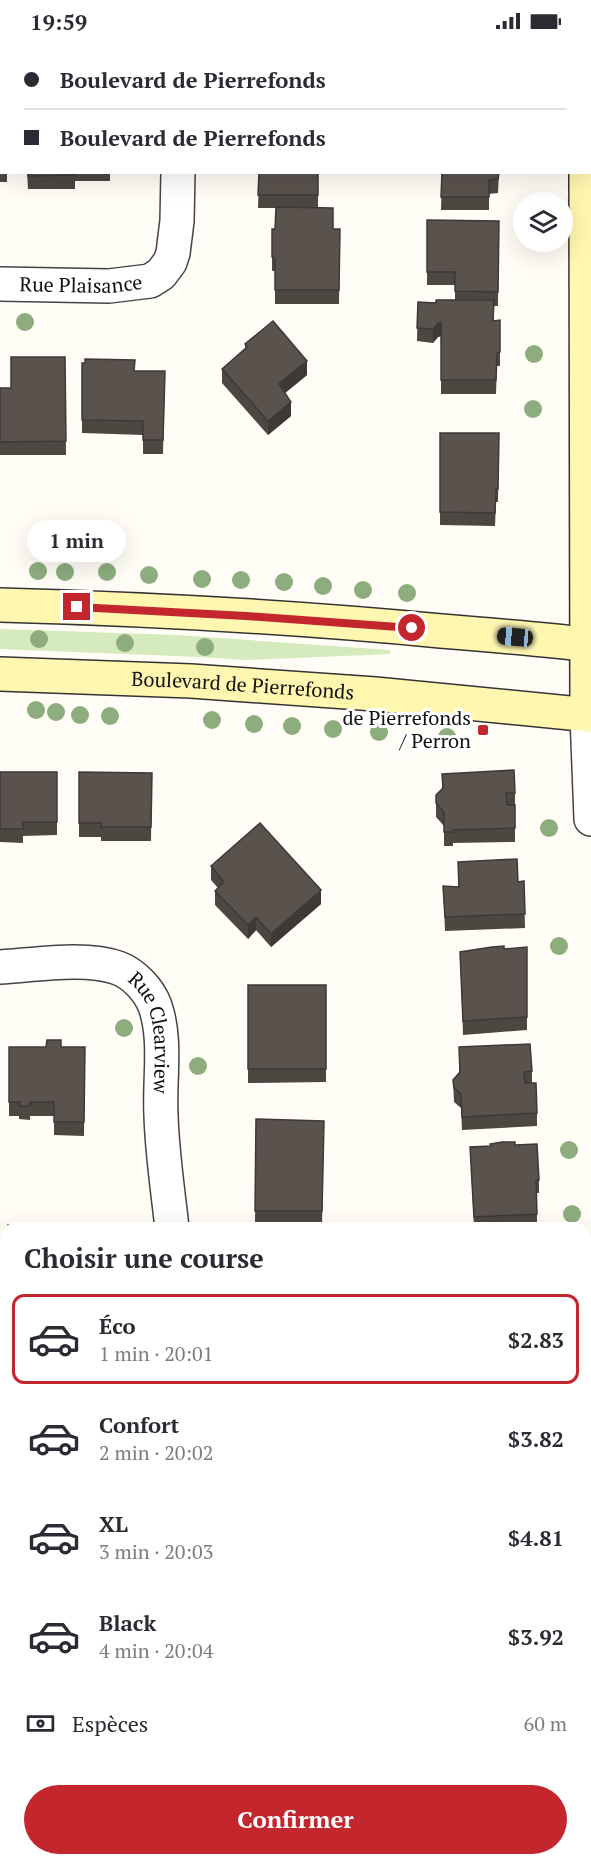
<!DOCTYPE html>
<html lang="fr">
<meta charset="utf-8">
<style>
:root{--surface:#fff;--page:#f7f7f7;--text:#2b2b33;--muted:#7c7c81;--line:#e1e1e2;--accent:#c4262e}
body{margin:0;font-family:"PT Serif",serif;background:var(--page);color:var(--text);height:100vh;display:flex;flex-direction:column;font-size:22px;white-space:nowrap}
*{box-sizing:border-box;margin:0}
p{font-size:20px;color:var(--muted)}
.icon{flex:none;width:33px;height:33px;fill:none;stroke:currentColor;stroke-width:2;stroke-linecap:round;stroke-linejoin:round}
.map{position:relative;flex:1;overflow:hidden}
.details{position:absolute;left:0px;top:1180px;width:591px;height:644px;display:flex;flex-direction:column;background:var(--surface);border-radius:18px 18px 0 0;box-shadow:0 6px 24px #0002}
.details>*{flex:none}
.hud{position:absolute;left:0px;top:0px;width:591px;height:132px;box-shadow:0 6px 24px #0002;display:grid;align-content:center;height:132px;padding:0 24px;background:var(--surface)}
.controls{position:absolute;left:513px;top:150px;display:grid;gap:12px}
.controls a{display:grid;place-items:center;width:60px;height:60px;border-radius:50%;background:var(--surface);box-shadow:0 6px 24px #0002;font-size:30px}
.end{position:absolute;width:27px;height:27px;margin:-14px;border:8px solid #c4262e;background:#fff;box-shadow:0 0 0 3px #fff}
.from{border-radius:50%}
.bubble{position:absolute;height:42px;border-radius:21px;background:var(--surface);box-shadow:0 6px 24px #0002;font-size:20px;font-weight:600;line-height:42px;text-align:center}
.car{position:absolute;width:18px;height:36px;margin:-18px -9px;border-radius:8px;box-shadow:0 0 4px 2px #0007;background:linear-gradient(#222 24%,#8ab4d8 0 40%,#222 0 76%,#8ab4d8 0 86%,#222 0)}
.hud b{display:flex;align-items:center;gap:21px;height:57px;font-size:22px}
.hud b+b{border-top:2px solid var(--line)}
.hud i{width:15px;height:15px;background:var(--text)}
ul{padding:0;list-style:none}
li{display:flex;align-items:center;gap:18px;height:90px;margin:0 12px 9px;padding:0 12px;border:3px solid transparent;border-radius:12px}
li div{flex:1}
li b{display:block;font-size:22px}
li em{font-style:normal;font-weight:600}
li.active{border-color:var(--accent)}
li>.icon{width:54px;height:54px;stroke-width:1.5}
h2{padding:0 24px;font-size:27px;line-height:72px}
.pay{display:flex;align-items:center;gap:15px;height:66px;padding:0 24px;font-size:22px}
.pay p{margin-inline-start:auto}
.cta{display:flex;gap:12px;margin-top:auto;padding:12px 24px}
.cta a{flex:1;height:69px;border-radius:36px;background:var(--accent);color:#fff;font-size:24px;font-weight:600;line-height:69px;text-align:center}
.status{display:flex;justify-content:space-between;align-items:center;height:42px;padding:0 30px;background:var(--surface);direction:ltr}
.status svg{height:16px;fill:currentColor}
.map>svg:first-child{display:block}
.green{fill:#d5ebbd}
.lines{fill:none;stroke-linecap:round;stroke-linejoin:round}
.street-casing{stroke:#444;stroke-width:36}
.secondary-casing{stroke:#333;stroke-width:36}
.street{stroke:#fff;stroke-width:33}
.secondary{stroke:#fff6b0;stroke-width:33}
.tree{fill:#8dad7f}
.wall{fill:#4d4742}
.shaded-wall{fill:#3f3936}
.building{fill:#5a524d;stroke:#3f3936;stroke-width:1.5}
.route{stroke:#c4262e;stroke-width:8}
.poi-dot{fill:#c4262e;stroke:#fff;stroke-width:2}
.labels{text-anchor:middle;stroke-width:6;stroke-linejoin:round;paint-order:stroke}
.street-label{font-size:20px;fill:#111;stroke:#fff}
.poi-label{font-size:20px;fill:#111;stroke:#fff;text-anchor:end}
</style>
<div class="status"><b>19:59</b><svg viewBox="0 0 49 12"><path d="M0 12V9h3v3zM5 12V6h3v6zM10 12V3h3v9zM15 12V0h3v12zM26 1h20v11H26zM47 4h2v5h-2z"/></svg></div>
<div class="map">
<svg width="591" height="1823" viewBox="0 0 591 1823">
<rect width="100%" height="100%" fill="#fffdf5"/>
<g class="green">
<path d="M0,587L177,593L390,608V612L246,618L200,615L0,607Z"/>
<path d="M585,1740L591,1741V1823H426V1818H585Z"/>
</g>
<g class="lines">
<g class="street-casing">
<g id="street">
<path d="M180,2V0"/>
<path id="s1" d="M0,242L109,244L150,239L161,232L170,220L173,211L177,179L178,130"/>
<path d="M587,673L591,777"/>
<path id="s2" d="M0,925C34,923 86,914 118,926C134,932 149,948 155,964C167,998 159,1038 161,1073C162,1111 168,1149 172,1186"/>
<path d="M0,1334H6"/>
<path d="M585,1740L591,1741"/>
<path d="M0,1757L6,1756"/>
<path d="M210,1823V1818"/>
</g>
</g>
<g class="secondary-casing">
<g id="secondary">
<path d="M586,0V2"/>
<path d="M586,130L587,673"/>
<path d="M0,563C147,567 295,575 441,589C491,593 541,597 591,603"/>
<path id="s3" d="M0,632L191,639L375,652L591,673"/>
</g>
</g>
<use href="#street" class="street"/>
<use href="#secondary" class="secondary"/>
</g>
<g class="tree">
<circle cx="25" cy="280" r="9"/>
<circle cx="534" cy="312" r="9"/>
<circle cx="533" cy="367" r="9"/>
<circle cx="38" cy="529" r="9"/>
<circle cx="65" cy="530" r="9"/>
<circle cx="107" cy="530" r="9"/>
<circle cx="149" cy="533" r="9"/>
<circle cx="202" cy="537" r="9"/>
<circle cx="241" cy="538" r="9"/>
<circle cx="284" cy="540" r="9"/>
<circle cx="323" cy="544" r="9"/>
<circle cx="363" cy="548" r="9"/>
<circle cx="407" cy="551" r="9"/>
<circle cx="39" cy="597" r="9"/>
<circle cx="125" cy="601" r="9"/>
<circle cx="205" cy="605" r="9"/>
<circle cx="36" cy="668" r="9"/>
<circle cx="56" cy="670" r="9"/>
<circle cx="80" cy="673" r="9"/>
<circle cx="110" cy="674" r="9"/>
<circle cx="212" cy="678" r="9"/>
<circle cx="254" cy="682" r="9"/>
<circle cx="292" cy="684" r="9"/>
<circle cx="333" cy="687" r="9"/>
<circle cx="379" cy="690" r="9"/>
<circle cx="447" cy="695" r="9"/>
<circle cx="549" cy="786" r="9"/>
<circle cx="559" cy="904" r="9"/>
<circle cx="124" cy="986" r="9"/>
<circle cx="198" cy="1024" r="9"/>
<circle cx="569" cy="1108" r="9"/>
<circle cx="572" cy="1172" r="9"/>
</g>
<g class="wall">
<path d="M0,76H2V130H7V140H0Z"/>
<path d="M27,130H110V139H75V147H28Z"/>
<path d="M259,130H318V165L333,187H340L339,262H275V229H272V187H275L276,166H258Z"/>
<path d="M442,130H499L498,151L489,152V168H441Z"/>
<path d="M427,178L499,179L498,264H494V279L500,278V324H497L496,352H441V294L438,295L433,301L417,299L418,260L436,261L455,258V243H427Z"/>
<path d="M245,302L307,333L285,351L291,374L268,393L222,341V327L245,307Z"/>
<path d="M65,315L66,413H0V346H11Z"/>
<path d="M82,321L135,329H165L163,412H143V393L82,391Z"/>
<path d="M440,391H499L498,460H496L495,484L440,483Z"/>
<path d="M0,730H57V793L23,794V801L0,800Z"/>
<path d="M79,730L152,731L151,799H101V795H79Z"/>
<path d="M442,732L515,751V800L453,801V804H444V784L436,775V753L442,747Z"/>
<path d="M458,820L518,840L524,839L525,886L445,889L443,844L458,845Z"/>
<path d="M211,824L321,862L271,905L256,888L248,897L215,863V849L218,846L211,838Z"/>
<path d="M527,905V988L463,993L460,910Z"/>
<path d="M248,943H326V1040L248,1041Z"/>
<path d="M9,1005H85L84,1094L54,1093V1074H30V1078L19,1077V1074H9Z"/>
<path d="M459,1005L532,1029V1041L537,1071V1084L462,1088L461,1066L454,1060L453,1038L459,1031Z"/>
<path d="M256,1077L324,1079L322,1183L255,1182Z"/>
<path d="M515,1103L539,1138V1151H537V1186H474L470,1105Z"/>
<path d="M0,1406H6V1475L0,1476Z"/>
<path d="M0,1584H6V1655L0,1656Z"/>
</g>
<g class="shaded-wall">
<path d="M441,280V294L438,295L433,301V287L438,281Z"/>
<path d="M307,319V333L279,356V342Z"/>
<path d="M291,360V374L268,393V379Z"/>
<path d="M321,848V862L271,905V892Z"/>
<path d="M256,875V888L248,897V883Z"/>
</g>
<g class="building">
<rect x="19" y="0" width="77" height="2"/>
<rect x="0" y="76" width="2" height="50"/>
<path d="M28,130H75V133L28,134Z"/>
<path d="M259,130H318V153H258Z"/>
<path d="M442,130H499L498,137L489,138V155H441Z"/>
<path d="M276,165L333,166V187H340L339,248H275V216L272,215V187H275Z"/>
<path d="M427,178L499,179L498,250L455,249V230H427Z"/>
<path d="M436,258H494L493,279L500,278V310L497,311L496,338H441V280L438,281L433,287L417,286L418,260L436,261Z"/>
<path d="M273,279L307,319L279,342L291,360L268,379L222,327L247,305L245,302Z"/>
<path d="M11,315H65L66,399L0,400V346H11Z"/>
<path d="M85,317L135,318L134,329H165L163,398H143V379L82,378V321H85Z"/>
<path d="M440,391H499L498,447H496L495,471L440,470Z"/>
<path d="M514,728L515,751H506L507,763H515V786L453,788V790H444V770L436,761V753L443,746L442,732Z"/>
<path d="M0,730H57V780H23V787H0Z"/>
<path d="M79,730L152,731L151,785H101L102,781H79Z"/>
<path d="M260,781L321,848L271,892L256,875L248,883L215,849L224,840L211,824Z"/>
<path d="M517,817L518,840L524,839L525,872L445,875L443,844L459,845L458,820Z"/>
<path d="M504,904V907L527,905V975L463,979L460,910L492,905Z"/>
<rect x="248" y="943" width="78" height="84"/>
<path d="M47,998H61V1005H85L84,1080H54V1060H30V1064H19L20,1060H9V1005H46Z"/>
<path d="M530,1002L532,1029L524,1030L525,1041H536L537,1071L462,1075L461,1052L454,1046L453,1038L460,1030L459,1005Z"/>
<path d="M256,1077L324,1079L322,1169H255Z"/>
<path d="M502,1100H515V1103L537,1102L539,1138H536L537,1172L474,1175L470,1105L491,1104L490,1102Z"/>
<rect x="8" y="1183" width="76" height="3"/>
<path d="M0,1406H6V1461L0,1462Z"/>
<path d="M0,1584H6V1641L0,1642Z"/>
<path d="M54,1818H116V1819L137,1820V1823H54Z"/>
<path d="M281,1818H353V1823H280Z"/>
</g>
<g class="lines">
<path class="route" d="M77,565L246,574L412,586"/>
</g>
<rect class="poi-dot" x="477" y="682" width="12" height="12" rx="3"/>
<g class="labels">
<g class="street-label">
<text dy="7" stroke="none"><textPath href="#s1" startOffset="81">Rue Plaisance</textPath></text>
<text dy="7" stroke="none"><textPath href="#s3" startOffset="243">Boulevard de Pierrefonds</textPath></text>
<text dy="7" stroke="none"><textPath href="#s2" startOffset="198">Rue Clearview</textPath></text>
</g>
<g class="poi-label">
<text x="471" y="683">de Pierrefonds<tspan x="471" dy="23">/ Perron</tspan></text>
</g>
</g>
</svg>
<div class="controls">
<a><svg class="icon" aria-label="layers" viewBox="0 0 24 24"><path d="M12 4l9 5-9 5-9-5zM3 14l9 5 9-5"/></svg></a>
</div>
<i class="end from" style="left:412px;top:586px"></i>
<i class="end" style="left:77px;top:565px"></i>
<div class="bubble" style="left:27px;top:478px;width:99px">1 min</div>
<i class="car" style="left:515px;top:595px;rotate:275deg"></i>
<div class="hud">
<b><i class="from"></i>Boulevard de Pierrefonds</b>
<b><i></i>Boulevard de Pierrefonds</b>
</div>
<section class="details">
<h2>Choisir une course</h2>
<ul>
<li class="active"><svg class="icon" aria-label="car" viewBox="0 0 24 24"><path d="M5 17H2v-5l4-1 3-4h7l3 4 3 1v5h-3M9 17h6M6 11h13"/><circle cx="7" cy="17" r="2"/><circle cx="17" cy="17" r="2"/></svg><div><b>Éco</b><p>1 min · 20:01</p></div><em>$2.83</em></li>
<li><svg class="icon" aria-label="car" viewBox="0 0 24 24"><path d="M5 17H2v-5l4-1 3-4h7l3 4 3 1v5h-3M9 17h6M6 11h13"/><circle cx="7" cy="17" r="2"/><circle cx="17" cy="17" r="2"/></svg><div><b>Confort</b><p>2 min · 20:02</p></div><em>$3.82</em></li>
<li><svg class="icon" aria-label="car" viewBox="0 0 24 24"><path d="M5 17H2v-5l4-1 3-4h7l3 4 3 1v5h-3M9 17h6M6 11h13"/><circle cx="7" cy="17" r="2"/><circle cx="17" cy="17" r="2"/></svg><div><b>XL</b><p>3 min · 20:03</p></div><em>$4.81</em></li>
<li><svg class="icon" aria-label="car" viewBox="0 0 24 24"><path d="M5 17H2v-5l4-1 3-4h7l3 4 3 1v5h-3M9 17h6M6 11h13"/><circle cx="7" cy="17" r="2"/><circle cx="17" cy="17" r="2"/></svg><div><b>Black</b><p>4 min · 20:04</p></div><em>$3.92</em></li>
</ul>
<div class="pay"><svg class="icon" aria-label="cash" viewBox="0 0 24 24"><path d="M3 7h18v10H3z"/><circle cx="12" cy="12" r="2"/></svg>Espèces<p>60 m</p></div>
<div class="cta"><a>Confirmer</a></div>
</section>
</div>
